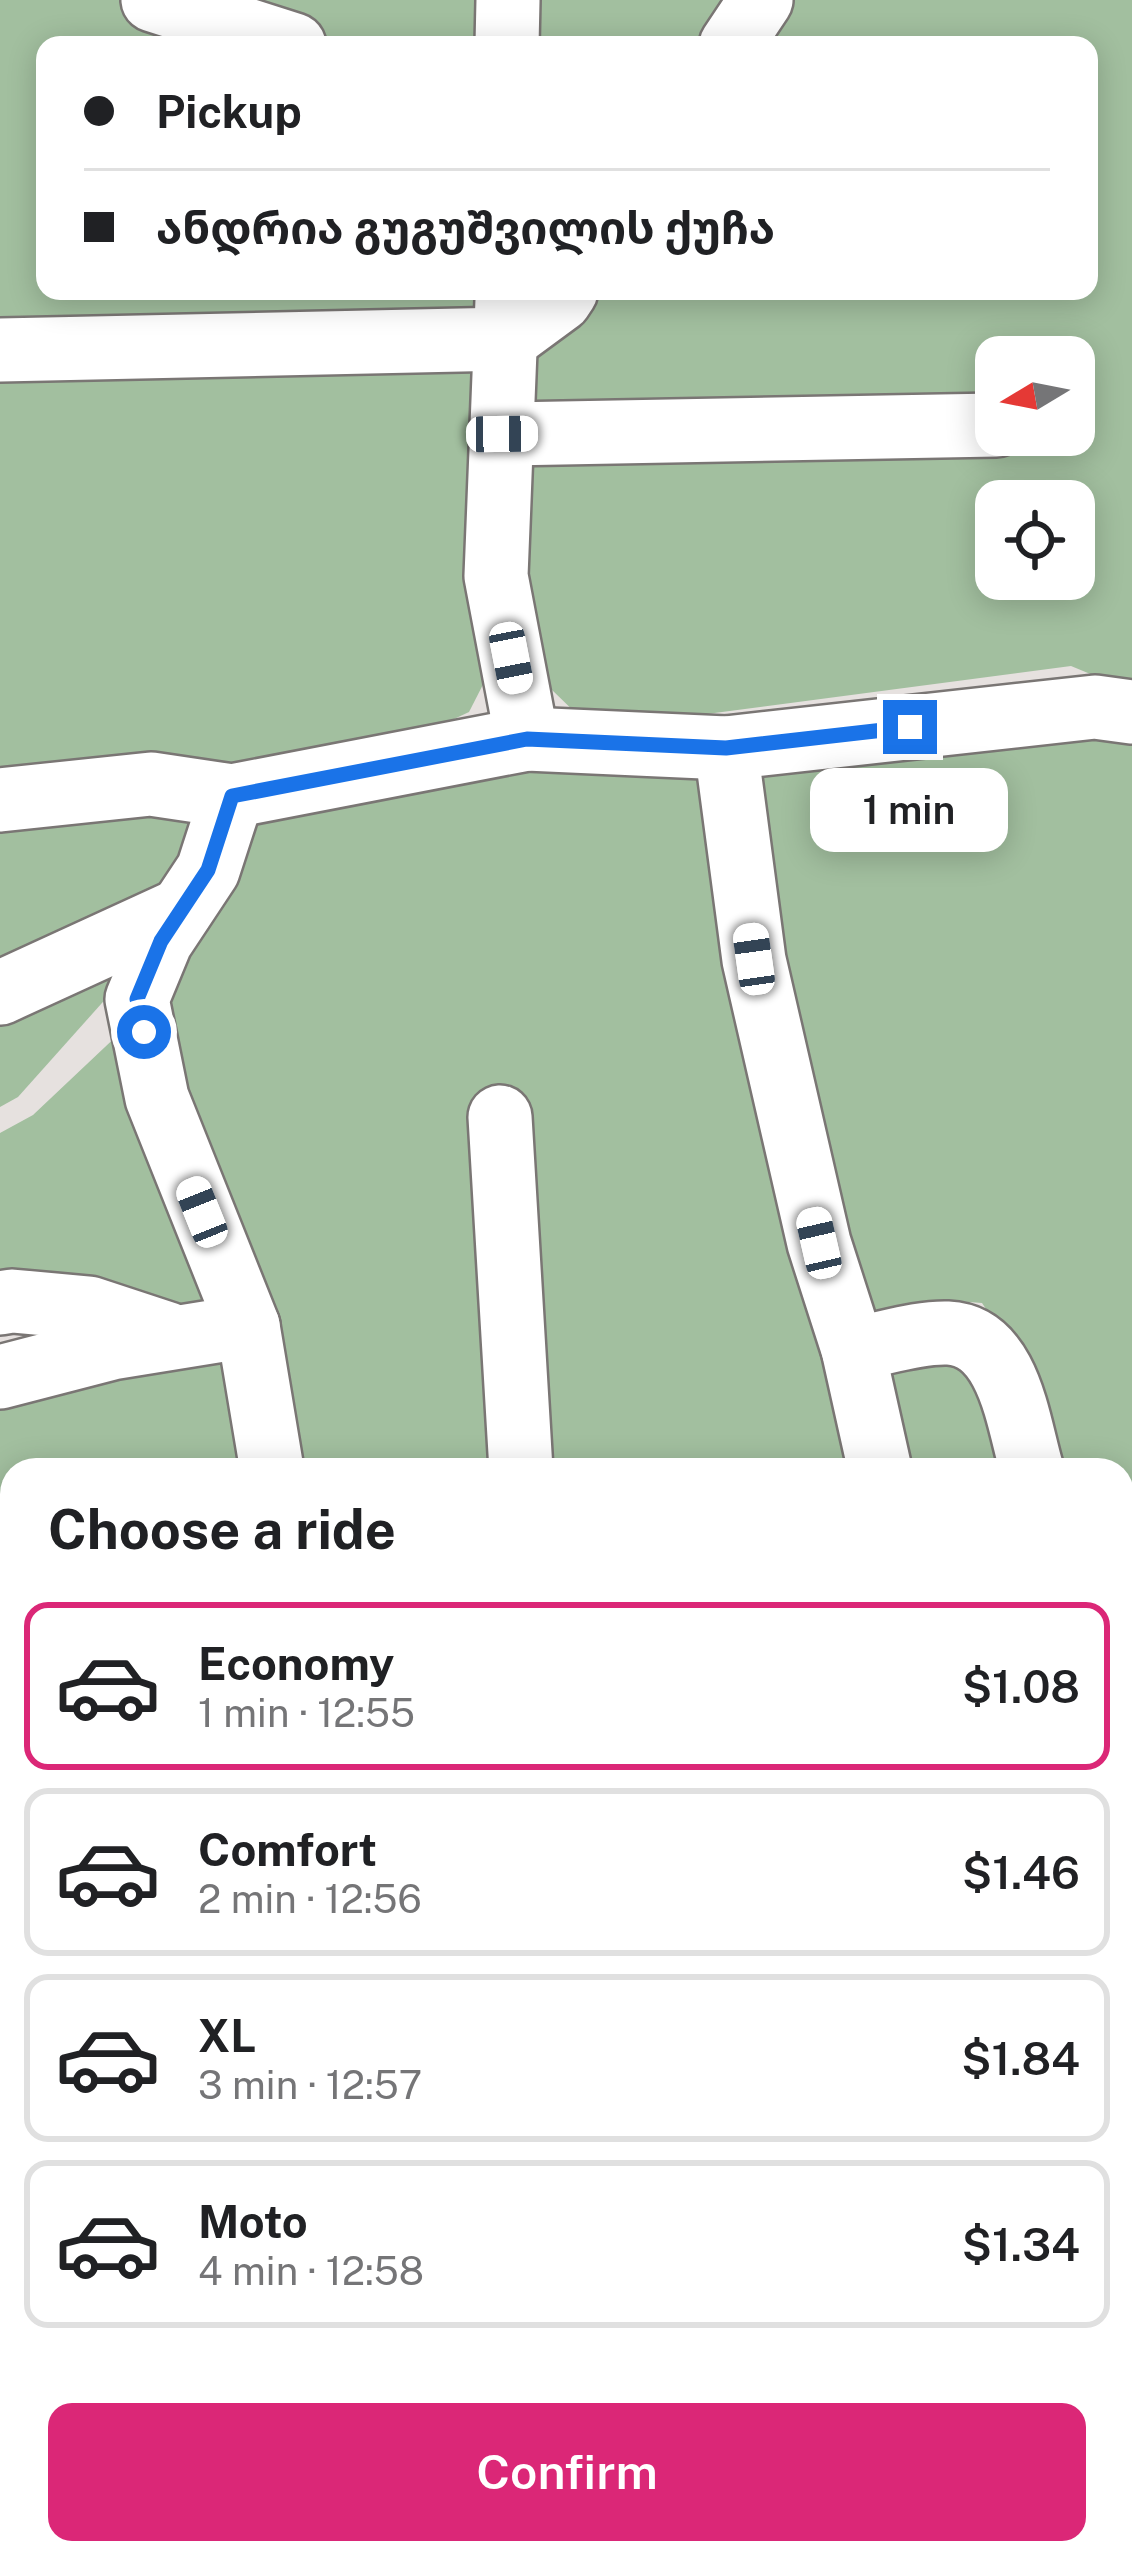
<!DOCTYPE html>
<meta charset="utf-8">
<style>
:root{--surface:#fff;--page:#f6f6f6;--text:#202124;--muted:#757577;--line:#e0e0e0;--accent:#db2777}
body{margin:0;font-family:"Public Sans","Noto Sans Georgian",sans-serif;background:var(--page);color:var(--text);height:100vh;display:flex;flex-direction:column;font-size:45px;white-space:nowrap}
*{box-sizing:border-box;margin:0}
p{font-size:39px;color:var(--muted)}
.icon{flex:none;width:66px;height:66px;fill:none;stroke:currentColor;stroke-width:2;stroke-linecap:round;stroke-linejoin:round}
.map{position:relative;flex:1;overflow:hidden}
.panel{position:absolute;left:0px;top:1458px;width:1134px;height:1107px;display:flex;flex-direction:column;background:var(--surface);border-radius:36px 36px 0 0;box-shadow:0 6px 30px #0003}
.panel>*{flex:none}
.guide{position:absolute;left:36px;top:36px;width:1062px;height:264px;border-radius:24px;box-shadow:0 6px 30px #0003;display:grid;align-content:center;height:264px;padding:0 48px;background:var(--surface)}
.needle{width:78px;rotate:260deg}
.buttons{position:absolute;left:975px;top:336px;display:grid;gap:24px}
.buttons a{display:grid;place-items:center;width:120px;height:120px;border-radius:24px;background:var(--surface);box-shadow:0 6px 30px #0003;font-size:60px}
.end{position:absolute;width:54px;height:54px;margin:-27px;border:15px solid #1a73e8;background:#fff;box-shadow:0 0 0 6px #fff}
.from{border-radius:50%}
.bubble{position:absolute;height:84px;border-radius:24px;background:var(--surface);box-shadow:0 6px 30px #0003;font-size:39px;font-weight:600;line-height:84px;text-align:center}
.car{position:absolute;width:36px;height:72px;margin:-36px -18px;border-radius:15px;box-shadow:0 0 9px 3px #0007;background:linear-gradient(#fff 24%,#345 0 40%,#fff 0 76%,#345 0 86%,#fff 0)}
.guide b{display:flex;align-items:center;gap:42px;height:114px;font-size:45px}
.guide b+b{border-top:3px solid var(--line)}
.guide i{width:30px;height:30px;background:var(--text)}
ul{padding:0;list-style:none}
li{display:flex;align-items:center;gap:36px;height:168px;margin:0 24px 18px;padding:0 24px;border:6px solid var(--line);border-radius:24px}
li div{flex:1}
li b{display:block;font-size:45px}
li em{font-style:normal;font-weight:600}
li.selected{border-color:var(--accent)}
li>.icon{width:108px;height:108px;stroke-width:1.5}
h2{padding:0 48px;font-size:54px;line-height:144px}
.button{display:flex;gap:24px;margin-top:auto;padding:24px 48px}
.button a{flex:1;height:138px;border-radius:24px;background:var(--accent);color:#fff;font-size:48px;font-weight:600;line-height:138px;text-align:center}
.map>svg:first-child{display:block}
.industrial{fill:#e7d5c4}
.green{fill:#a2bf9f;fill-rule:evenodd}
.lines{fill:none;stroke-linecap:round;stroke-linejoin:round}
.minor-casing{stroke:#7a7674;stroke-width:68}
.minor{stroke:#fff;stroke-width:63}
.route{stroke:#1a73e8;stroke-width:15}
</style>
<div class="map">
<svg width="1132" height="2563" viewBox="0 0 1132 2563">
<rect width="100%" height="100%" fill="#e6e1df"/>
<path class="industrial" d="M12,1597V1798L0,1801V1599Z"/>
<g class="green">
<path d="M0,0H487L486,45H45V291H480V321L0,332Z"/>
<path d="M542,0H748L718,45H530Z"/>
<path d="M774,0H1132V678H1100L1071,666L623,725L584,721L552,690L535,660L526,622L518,423L522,360L579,291H1089V45H744ZM996,357H1074V435H996ZM996,501H1074V579H996Z"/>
<path d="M0,357L454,359L477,376L493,665L469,712L437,727L194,778L0,780Z"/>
<path d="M1132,726V1828L1122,1795V1470H1039L990,1315L982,1303L956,1301L866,1319L775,997L748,755Z"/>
<path d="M704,759L867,1470H290L166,1094L165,953L256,817L346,782Z"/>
<path d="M195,813L198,833L110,994L18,1097L0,1107V814Z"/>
<path d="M123,1030L214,1308L0,1289V1133L33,1115Z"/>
<path d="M969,1345L1019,1470H895L871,1355Z"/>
<path d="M229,1361L260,1470H12V1597L0,1599V1390Z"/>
<path d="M12,1798V1952L0,1955V1801Z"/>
<path d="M12,1976V2273L0,2274V1979Z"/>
<path d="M1132,2013V2563H474L475,2553H1122V2015Z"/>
<path d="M12,2294V2553H444V2563H0V2295Z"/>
</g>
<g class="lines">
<g class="minor-casing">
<g id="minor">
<path d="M153,0L294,45"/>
<path d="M507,45L508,0"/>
<path d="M731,45L761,0"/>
<path d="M507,300L496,576L527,739"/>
<path d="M0,350L507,339L560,300L566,291"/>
<path d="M503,434L996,425"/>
<path d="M726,748L754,960L819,1243L853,1349L880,1470"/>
<path d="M232,796L208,870L161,941L137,999L157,1098L248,1326L272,1470"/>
<path d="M0,800L151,784L232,796L527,739L726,748L1095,707L1132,712"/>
<path d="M0,993L181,910"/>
<path d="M500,1117L521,1470"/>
<path d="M0,1303L12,1301L89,1308L168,1334"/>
<path d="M853,1349C883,1344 918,1332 948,1333C1010,1336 1018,1424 1032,1470"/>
<path d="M0,1377L112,1348L248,1326"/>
<path d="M1122,1833L1132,1870"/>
<path d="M0,1965L12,1962"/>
<path d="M1122,2004L1132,2001"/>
<path d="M0,2287L12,2286"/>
<path d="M459,2553V2563"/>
</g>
</g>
<use href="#minor" class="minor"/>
</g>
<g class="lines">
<path class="route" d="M144,1032L137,999L161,941L208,870L232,796L527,739L726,748L910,727"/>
</g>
</svg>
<div class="buttons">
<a><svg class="needle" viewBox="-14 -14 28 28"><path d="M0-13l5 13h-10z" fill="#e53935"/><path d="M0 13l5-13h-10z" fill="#757577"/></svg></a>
<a><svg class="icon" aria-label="locate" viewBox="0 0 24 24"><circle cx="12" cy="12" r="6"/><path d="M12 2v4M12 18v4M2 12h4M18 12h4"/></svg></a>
</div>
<i class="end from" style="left:144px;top:1032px"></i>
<i class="end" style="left:910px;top:727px"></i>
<div class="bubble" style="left:810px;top:768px;width:198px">1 min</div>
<i class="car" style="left:502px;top:434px;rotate:89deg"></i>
<i class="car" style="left:511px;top:658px;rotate:169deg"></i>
<i class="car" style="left:754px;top:959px;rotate:352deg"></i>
<i class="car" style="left:202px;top:1212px;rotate:338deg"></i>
<i class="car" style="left:819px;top:1243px;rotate:347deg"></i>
<div class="guide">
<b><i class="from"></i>Pickup</b>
<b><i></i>ანდრია გუგუშვილის ქუჩა</b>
</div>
<section class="panel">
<h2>Choose a ride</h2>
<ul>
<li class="selected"><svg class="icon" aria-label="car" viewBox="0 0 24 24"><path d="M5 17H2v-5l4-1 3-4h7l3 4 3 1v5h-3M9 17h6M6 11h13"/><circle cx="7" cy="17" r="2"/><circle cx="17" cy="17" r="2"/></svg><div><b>Economy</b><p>1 min · 12:55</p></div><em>$1.08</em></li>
<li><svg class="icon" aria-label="car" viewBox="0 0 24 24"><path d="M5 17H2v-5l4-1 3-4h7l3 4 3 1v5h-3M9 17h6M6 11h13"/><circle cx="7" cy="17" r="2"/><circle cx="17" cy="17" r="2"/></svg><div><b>Comfort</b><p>2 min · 12:56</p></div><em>$1.46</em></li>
<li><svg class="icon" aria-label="car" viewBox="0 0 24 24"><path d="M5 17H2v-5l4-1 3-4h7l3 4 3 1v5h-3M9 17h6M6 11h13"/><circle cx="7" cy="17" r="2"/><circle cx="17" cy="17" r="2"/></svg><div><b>XL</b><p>3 min · 12:57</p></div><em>$1.84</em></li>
<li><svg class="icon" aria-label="car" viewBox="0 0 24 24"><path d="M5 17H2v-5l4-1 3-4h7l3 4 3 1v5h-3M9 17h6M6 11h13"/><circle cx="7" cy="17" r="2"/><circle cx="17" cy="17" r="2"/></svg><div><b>Moto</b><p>4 min · 12:58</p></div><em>$1.34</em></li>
</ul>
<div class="button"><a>Confirm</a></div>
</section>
</div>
